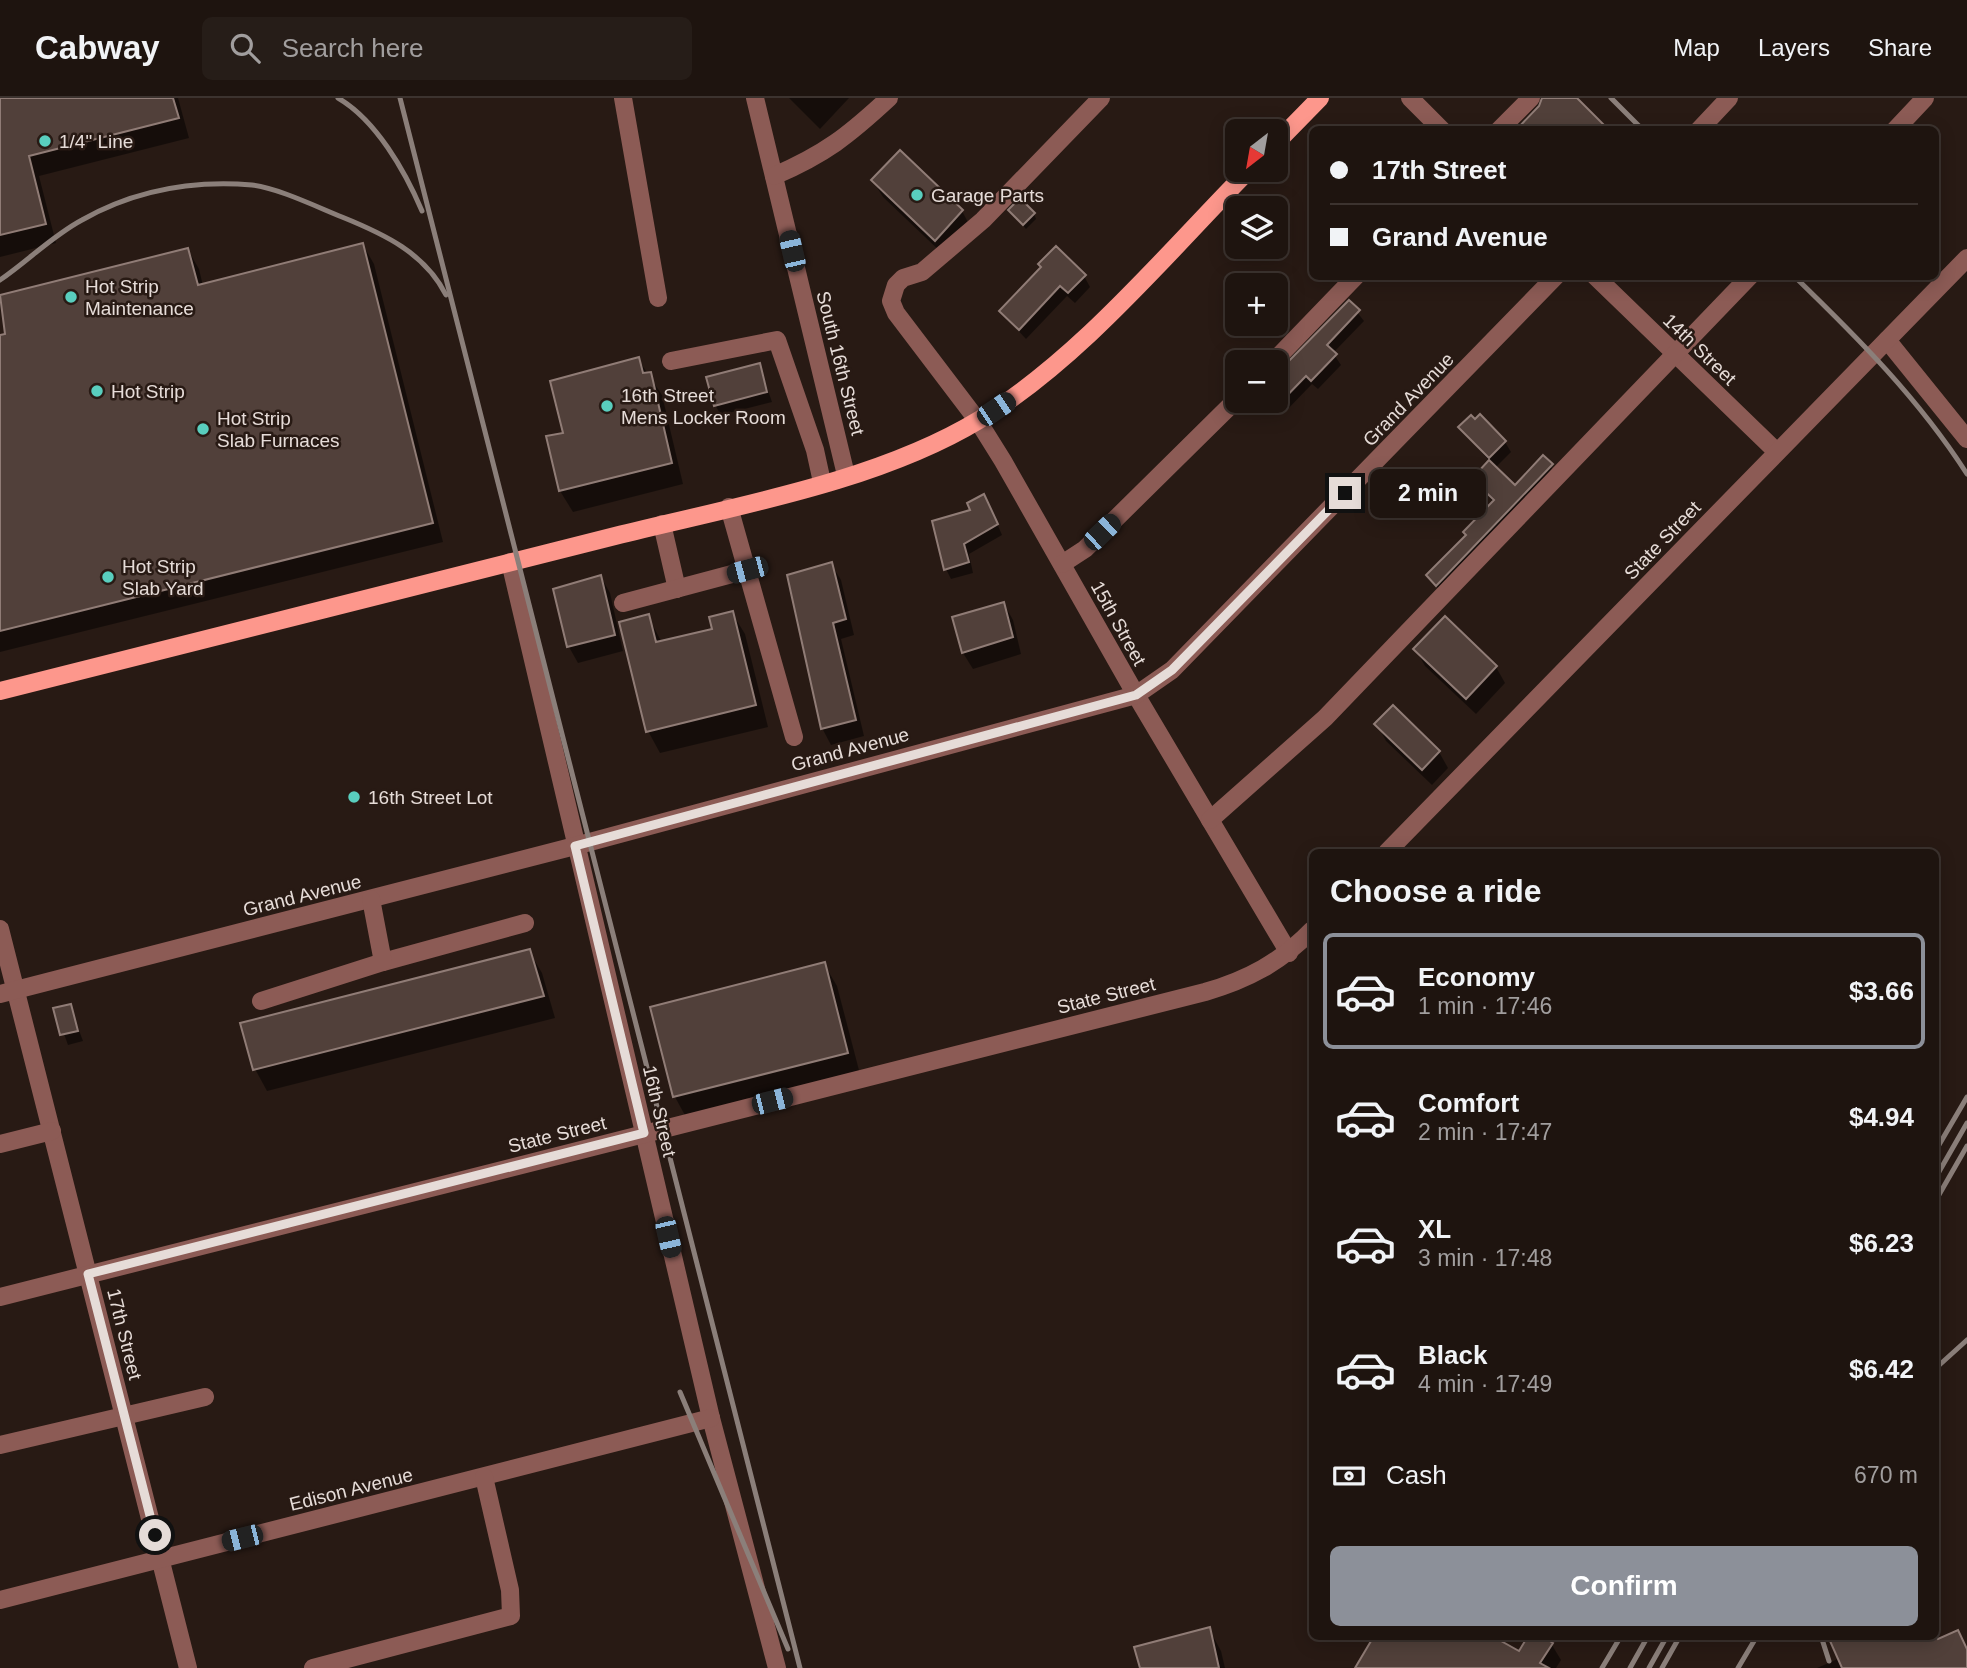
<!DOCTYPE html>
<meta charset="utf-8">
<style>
:root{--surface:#1e140f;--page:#261d18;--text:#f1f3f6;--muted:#a19e9e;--line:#3c332f;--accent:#8c9099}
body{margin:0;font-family:Arial,sans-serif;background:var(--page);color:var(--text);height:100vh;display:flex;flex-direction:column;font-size:26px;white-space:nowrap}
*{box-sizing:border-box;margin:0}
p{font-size:23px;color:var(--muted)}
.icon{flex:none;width:38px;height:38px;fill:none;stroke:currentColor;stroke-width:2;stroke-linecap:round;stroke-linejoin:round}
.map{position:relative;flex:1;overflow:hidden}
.sheet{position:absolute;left:1309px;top:751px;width:630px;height:791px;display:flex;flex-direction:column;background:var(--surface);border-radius:10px;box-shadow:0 4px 18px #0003,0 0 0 2px var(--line)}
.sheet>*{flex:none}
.hud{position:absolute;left:1309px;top:28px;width:630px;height:154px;border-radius:10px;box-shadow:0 4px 18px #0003,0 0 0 2px var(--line);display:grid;align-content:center;height:154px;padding:0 21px;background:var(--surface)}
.needle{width:46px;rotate:211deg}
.buttons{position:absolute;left:1225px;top:21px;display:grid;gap:14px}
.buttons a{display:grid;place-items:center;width:63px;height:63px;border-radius:10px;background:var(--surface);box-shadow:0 4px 18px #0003,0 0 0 2px var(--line);font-size:35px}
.end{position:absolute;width:32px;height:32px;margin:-16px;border:9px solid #e6dcd8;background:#111;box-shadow:0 0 0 4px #111}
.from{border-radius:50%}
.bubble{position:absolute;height:49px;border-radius:10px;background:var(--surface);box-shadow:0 4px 18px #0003,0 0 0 2px var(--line);font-size:23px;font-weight:700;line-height:49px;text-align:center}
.car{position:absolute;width:21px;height:42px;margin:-21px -10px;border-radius:9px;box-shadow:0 0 5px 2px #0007;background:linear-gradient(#222 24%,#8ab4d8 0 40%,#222 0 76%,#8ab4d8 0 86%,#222 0)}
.hud b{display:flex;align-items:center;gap:24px;height:66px;font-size:26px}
.hud b+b{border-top:2px solid var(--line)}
.hud i{width:18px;height:18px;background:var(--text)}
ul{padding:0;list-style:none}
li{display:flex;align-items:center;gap:21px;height:116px;margin:0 14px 10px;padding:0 7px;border:4px solid transparent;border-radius:10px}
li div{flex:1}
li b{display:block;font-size:26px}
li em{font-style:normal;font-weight:700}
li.on{border-color:var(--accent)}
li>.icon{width:63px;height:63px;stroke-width:1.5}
h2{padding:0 21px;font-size:32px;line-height:84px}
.pay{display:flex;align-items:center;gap:18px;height:77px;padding:0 21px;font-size:26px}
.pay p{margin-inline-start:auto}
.action{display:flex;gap:14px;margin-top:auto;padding:14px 21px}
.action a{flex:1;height:80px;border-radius:10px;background:var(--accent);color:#fff;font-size:28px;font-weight:700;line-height:80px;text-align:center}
header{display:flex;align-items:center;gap:42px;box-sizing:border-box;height:98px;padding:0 35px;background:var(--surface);border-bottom:2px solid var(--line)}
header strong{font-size:33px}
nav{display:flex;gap:38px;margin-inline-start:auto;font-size:24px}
.search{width:490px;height:63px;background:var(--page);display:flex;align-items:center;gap:18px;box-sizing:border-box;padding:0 24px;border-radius:10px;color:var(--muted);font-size:26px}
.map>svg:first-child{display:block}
.shadow{fill:#0007}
.building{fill:#51403a;stroke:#907c76;stroke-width:2}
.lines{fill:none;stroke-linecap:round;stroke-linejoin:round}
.minor{stroke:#8c5b55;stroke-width:18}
.major{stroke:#fd978c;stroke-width:18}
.rail{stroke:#8b7f7a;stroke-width:5}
.route{stroke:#e6dcd8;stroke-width:9}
.poi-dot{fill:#59cebe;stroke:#281a14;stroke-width:2.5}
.labels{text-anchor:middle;stroke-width:5;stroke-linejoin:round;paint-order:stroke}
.poi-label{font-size:19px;fill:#e6dcd8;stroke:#281a14;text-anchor:start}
.street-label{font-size:19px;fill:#e6dcd8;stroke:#281a14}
</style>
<header>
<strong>Cabway</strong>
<div class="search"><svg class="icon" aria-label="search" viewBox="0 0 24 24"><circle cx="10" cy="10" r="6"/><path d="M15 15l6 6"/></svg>Search here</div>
<nav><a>Map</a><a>Layers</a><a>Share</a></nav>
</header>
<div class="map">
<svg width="1967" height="1570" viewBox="0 0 1967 1570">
<rect width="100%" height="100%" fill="#281a14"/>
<g class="shadow">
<path d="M0,0H178L189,40L39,78L56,145L0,159Z"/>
<path d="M789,0H849L820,31Z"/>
<path d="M901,54L962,113L971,130L945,158L883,99L873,83Z"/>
<path d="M1010,113L1034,116L1036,121L1026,131Z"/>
<path d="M363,147L374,166L443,444L0,554V239L8,237L0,198L188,152L199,171L203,188Z"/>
<path d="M1042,171L1084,178L1090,189L1075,205L1067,198L1026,241L1001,214Z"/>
<path d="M1349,204L1364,223L1333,255L1341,267L1318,291L1312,286L1283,316L1269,303H1276V278Z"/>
<path d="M638,261L662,297L683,386L573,414L560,393L565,336Z"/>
<path d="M759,267L772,304L721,317L715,307Z"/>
<path d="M1460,329L1505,344L1511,354L1495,370L1515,390L1543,360L1557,377L1443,496L1428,478L1467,438L1494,405L1476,383L1490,364Z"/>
<path d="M990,409L1002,437L969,456L973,475L951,481L946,471Z"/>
<path d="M831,466L841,482L854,537L841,541L864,638L831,647L822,630Z"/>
<path d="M601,479L610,495L623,553L578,565L569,549Z"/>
<path d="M1004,506L1013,522L1021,556L973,571L963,555Z"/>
<path d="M732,515L745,536L768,629L660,655L648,633V518L662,545L714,532Z"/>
<path d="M1445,521L1496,569L1505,585L1476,616L1425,568L1416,552Z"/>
<path d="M1377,626L1439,654L1448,670L1432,687L1386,643Z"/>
<path d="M529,853L542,875L555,920L267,993L255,971Z"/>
<path d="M824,866L837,888L860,976L687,1021L675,999L652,910Z"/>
<path d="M70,908L83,943L68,947L55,911Z"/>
<path d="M1209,1531L1221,1553L1225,1570H1142Z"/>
<path d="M1936,1536L1939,1542L1967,1551V1570H1817L1840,1560Z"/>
<path d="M1552,1547L1561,1562L1556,1570H1357L1519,1555Z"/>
</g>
<g class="building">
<path d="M0,0H173L179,20L29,58L46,126L0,137Z"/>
<path d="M1542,0H1577L1609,32H1516L1539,8Z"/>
<path d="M900,52L963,112L935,143L871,82Z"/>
<path d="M1020,100L1035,115L1023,127L1008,112Z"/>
<path d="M363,145L433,425L0,533V237L5,236L0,197L188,150L198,187Z"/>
<path d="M1056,148L1086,177L1068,195L1060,188L1019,232L999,213L1041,169L1038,166Z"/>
<path d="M1349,202L1360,212L1327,247L1337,256L1311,283L1306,278L1276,309V276Z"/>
<path d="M639,259L643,275L651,274L672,365L559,393L546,338L563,335L550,283Z"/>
<path d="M760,265L767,294L714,308L706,279Z"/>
<path d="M1480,316L1506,343L1489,360L1458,329L1471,317L1475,321Z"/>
<path d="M1543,357L1553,366L1436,488L1426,477L1466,437L1463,434L1494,402L1474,383L1480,377L1477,375L1489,362L1515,387Z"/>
<path d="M984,396L998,426L964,446L969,464L944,472L932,423L970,412L967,405Z"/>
<path d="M832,464L846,521L833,525L856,622L821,631L787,477Z"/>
<path d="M601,477L615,537L567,549L553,491Z"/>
<path d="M1004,504L1013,539L962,555L952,519Z"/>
<path d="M733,513L756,607L646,634L619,524L649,516L656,544L712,531L709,519Z"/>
<path d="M1445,518L1497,568L1466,601L1413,551Z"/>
<path d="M1393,607L1440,653L1422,672L1374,626Z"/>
<path d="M530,851L544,898L253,972L240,925Z"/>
<path d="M825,864L848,955L673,999L650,909Z"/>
<path d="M71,906L78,933L60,937L53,910Z"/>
<path d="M1210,1529L1219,1570H1140L1134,1549Z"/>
<path d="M1958,1532L1967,1551V1570H1842L1830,1543L1839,1538H1936L1938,1541Z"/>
<path d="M1374,1538H1492L1519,1553L1528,1538H1541L1553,1545L1540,1565L1549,1570H1355Z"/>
</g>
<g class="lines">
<g class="minor">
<path d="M623,0L658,200"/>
<path d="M755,0L846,377"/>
<path d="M1101,0L983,122L922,174L903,180L896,187L891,203L896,215L978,323L1003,363L1136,597L1289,855"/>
<path d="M1410,0L1442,32"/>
<path d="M1499,32L1531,0"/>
<path d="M1699,32L1729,0"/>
<path d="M1895,32L1925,0"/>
<path d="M774,78C825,56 848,38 889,0"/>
<path d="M1595,178L1777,354"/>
<path d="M1887,242L1967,341"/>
<path d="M671,263L777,242L815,352L822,384"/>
<path d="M1273,264L1356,178"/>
<path d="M729,409L794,639"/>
<path d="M662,426L677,491"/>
<path d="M510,464L711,1320L777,1570"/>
<path d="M1062,466L1085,451L1237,301"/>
<path d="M623,505L747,472"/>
<path d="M1210,722L1325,620L1750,178"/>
<path d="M1387,754L1967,160"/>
<path d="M0,831L188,1570"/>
<path d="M383,864L525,825"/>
<path d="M0,896L575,748L1136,597L1172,572L1556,178"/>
<path d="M261,903L383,864L371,801"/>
<path d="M0,1046L52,1033"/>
<path d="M0,1199L1205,894C1247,882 1281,864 1312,832"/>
<path d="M0,1347L205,1299"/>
<path d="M0,1502L711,1320"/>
<path d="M313,1570L511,1518L510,1492L484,1379"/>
</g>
<g class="major">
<path d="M1276,45L1320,0"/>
<path d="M0,593C205,541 410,490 615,438C731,409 877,384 979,322C1079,262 1167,155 1249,72"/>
</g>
<g class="rail">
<path d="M338,0C376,22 405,73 422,113"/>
<path d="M400,0L800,1570"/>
<path d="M1611,0L1643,32"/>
<path d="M1794,178C1858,240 1919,301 1967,376"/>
<path d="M0,182C28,163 52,138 82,122C135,92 191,82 252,87C278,90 317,109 342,119C384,136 425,155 446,197"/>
<path d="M1936,1052L1967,999"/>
<path d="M1936,1079L1967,1025"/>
<path d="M1936,1102L1967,1048"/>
<path d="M1936,1270L1967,1242"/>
<path d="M680,1294L788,1551"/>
<path d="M1821,1538L1829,1563"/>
<path d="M1602,1570L1621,1538"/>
<path d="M1630,1570L1648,1538"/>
<path d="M1649,1570L1667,1538"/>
<path d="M1662,1570L1680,1538"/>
<path d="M1738,1570L1757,1538"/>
</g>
</g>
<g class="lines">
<path class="route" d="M155,1437L88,1176L644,1035L575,748L1136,597L1172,572L1345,395"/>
</g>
<g class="poi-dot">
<circle cx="45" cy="43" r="7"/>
<circle cx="917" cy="97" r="7"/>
<circle cx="71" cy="199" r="7"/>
<circle cx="97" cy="293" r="7"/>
<circle cx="607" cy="308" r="7"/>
<circle cx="203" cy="331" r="7"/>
<circle cx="108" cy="479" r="7"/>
<circle cx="354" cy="699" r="7"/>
</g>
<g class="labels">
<g class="poi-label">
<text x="59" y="50">1/4" Line</text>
<text x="931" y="104">Garage Parts</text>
<text x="85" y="195">Hot Strip<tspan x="85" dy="22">Maintenance</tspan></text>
<text x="111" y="300">Hot Strip</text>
<text x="621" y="304">16th Street<tspan x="621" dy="22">Mens Locker Room</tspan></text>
<text x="217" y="327">Hot Strip<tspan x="217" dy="22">Slab Furnaces</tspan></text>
<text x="122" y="475">Hot Strip<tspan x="122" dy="22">Slab Yard</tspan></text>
<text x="368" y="706">16th Street Lot</text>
</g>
<g class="street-label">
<text transform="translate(1700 251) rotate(44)" y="7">14th Street</text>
<text transform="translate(841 265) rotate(76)" y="7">South 16th Street</text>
<text transform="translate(1408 301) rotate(-46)" y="7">Grand Avenue</text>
<text transform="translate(1662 442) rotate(-46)" y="7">State Street</text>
<text transform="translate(1119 525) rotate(61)" y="7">15th Street</text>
<text transform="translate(850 651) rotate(-15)" y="7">Grand Avenue</text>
<text transform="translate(302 797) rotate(-14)" y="7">Grand Avenue</text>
<text transform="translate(1106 897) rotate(-14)" y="7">State Street</text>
<text transform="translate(660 1013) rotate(77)" y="7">16th Street</text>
<text transform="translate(557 1036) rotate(-14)" y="7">State Street</text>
<text transform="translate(125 1236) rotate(76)" y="7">17th Street</text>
<text transform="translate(351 1391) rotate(-14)" y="7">Edison Avenue</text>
</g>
</g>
</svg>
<div class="buttons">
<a><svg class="needle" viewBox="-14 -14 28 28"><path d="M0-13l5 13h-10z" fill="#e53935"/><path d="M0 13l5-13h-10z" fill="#a19e9e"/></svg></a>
<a><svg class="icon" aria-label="layers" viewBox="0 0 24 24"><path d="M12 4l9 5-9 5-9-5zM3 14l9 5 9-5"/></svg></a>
<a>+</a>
<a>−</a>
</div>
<i class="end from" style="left:155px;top:1437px"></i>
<i class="end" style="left:1345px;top:395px"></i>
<div class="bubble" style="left:1370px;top:371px;width:116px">2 min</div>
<i class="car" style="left:792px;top:153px;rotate:347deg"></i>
<i class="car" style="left:996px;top:311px;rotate:56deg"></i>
<i class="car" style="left:1102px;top:434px;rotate:46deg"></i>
<i class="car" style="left:747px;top:472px;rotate:255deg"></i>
<i class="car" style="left:772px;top:1003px;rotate:76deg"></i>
<i class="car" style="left:668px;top:1139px;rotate:167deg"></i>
<i class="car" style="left:242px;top:1440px;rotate:256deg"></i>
<div class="hud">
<b><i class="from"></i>17th Street</b>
<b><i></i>Grand Avenue</b>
</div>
<section class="sheet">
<h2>Choose a ride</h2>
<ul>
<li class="on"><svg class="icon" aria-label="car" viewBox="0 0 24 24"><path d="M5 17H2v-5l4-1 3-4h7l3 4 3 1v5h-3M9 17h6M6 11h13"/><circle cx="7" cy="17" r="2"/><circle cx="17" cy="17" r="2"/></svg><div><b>Economy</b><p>1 min · 17:46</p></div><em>$3.66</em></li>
<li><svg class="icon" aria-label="car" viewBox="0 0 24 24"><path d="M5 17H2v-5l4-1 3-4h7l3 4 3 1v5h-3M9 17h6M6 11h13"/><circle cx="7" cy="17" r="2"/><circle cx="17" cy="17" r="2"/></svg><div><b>Comfort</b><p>2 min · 17:47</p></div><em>$4.94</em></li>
<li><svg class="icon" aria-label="car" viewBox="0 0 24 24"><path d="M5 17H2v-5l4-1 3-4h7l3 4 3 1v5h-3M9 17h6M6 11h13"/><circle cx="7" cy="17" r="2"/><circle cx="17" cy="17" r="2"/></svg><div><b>XL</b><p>3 min · 17:48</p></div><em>$6.23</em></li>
<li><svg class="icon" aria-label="car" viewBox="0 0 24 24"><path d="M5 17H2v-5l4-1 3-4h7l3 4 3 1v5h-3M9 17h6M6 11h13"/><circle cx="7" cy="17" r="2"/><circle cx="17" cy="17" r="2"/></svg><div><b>Black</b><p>4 min · 17:49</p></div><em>$6.42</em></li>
</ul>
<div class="pay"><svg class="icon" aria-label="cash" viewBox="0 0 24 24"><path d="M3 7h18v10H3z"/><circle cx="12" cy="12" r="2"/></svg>Cash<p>670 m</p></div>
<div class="action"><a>Confirm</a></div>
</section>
</div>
